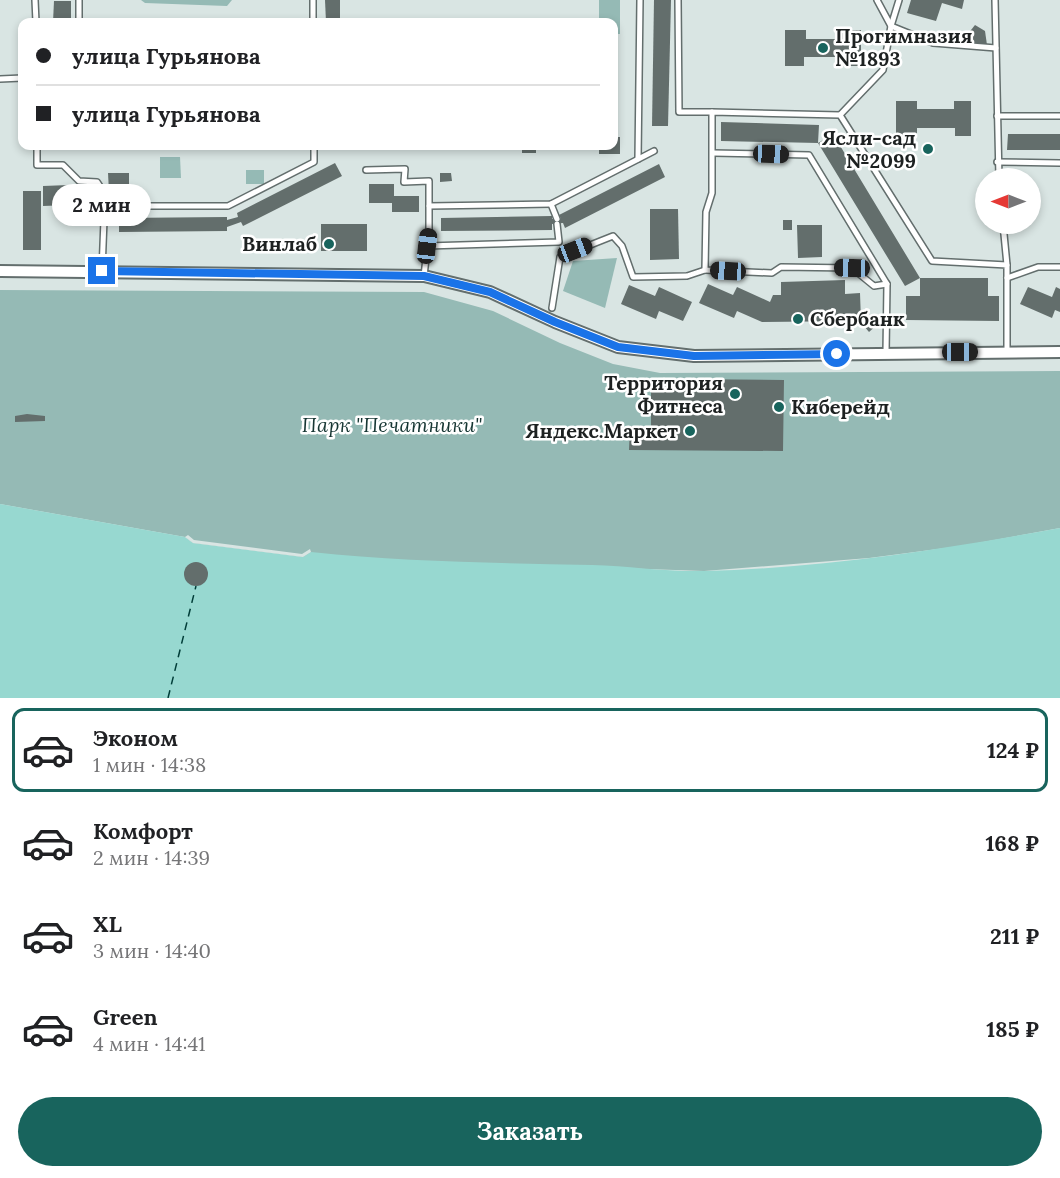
<!DOCTYPE html>
<html lang="ru">
<meta charset="utf-8">
<style>
:root{--surface:#fff;--page:#f6f6f6;--text:#202124;--muted:#757577;--line:#e0e0e0;--accent:#18645d}
body{margin:0;font-family:Lora,serif;background:var(--page);color:var(--text);height:100vh;display:flex;flex-direction:column;font-size:22px;white-space:nowrap}
*{box-sizing:border-box;margin:0}
p{font-size:20px;color:var(--muted)}
.icon{flex:none;width:33px;height:33px;fill:none;stroke:currentColor;stroke-width:2;stroke-linecap:round;stroke-linejoin:round}
.map{position:relative;height:698px;overflow:hidden}
.drawer{display:flex;flex-direction:column;background:var(--surface);flex:1}
.drawer>*{flex:none}
.guide{position:absolute;left:18px;top:18px;width:600px;height:132px;border-radius:12px;box-shadow:0 3px 9px #0003;display:grid;align-content:center;height:132px;padding:0 18px;background:var(--surface)}
.needle{width:39px;rotate:270deg}
.fabs{position:absolute;left:975px;top:168px;display:grid;gap:12px}
.fabs a{display:grid;place-items:center;width:66px;height:66px;border-radius:50%;background:var(--surface);box-shadow:0 3px 9px #0003;font-size:30px}
.end{position:absolute;width:27px;height:27px;margin:-14px;border:8px solid #1a73e8;background:#fff;box-shadow:0 0 0 3px #fff}
.from{border-radius:50%}
.bubble{position:absolute;height:42px;border-radius:21px;background:var(--surface);box-shadow:0 3px 9px #0003;font-size:20px;font-weight:700;line-height:42px;text-align:center}
.car{position:absolute;width:18px;height:36px;margin:-18px -9px;border-radius:8px;box-shadow:0 0 4px 2px #0007;background:linear-gradient(#222 24%,#8ab4d8 0 40%,#222 0 76%,#8ab4d8 0 86%,#222 0)}
.guide b{display:flex;align-items:center;gap:21px;height:57px;font-size:22px}
.guide b+b{border-top:2px solid var(--line)}
.guide i{width:15px;height:15px;background:var(--text)}
ul{padding:10px 0 0;list-style:none}
li{display:flex;align-items:center;gap:18px;height:84px;margin:0 12px 9px;padding:0 6px;border:3px solid transparent;border-radius:12px}
li div{flex:1}
li b{display:block;font-size:22px}
li em{font-style:normal;font-weight:700}
li.on{border-color:var(--accent)}
li>.icon{width:54px;height:54px;stroke-width:1.5}
.primary-button{display:flex;gap:12px;margin-top:auto;padding:12px 18px}
.primary-button a{flex:1;height:69px;border-radius:36px;background:var(--accent);color:#fff;font-size:24px;font-weight:700;line-height:69px;text-align:center}
.map>svg:first-child{display:block}
.green{fill:#95bab5}
.water{fill:#97d8d0}
.pier{fill:#d9e5e3}
.lines{fill:none;stroke-linecap:round;stroke-linejoin:round}
.ferry{stroke:#003d38;stroke-width:1.5;stroke-dasharray:8 6;stroke-linecap:butt}
.building{fill:#636e6c}
.service-casing{stroke:#636e6d;stroke-width:8}
.minor-casing{stroke:#636e6d;stroke-width:14}
.service{stroke:#fff;stroke-width:5}
.minor{stroke:#fff;stroke-width:10}
.route{stroke:#1a73e8;stroke-width:8}
.poi-dot{fill:#18645d;stroke:#fff;stroke-width:2}
.labels{text-anchor:middle;stroke-width:5;stroke-linejoin:round;paint-order:stroke}
.poi-label{font-size:20px;font-weight:bold;fill:#1d2121;stroke:#fff;text-anchor:end}
.park-label{font-size:20px;font-style:italic;fill:#163633;stroke:#fff}
</style>
<div class="map">
<svg width="1060" height="698" viewBox="0 0 1060 698">
<rect width="100%" height="100%" fill="#d9e5e3"/>
<g class="green">
<path d="M141,0H232L227,6L145,3Z"/>
<path d="M599,0H620V34H614V22H599Z"/>
<path d="M160,157H180L181,178H160Z"/>
<rect x="246" y="170" width="18" height="14"/>
<path d="M617,258L605,308L563,291L573,261Z"/>
<path d="M0,290L424,292L493,311L560,343L613,364L660,373L1060,371V528L961,546L869,558L704,571L303,557L193,543L185,537L0,504Z"/>
</g>
<path class="water" d="M0,504L185,537L193,543L303,557L311,552C405,562 498,563 592,565C629,566 667,572 705,571C824,568 943,549 1060,528V698H0Z"/>
<path class="pier" d="M188,535L194,540L302,554L310,549L311,552L303,557L193,543L185,537Z"/>
<g class="lines">
<path class="ferry" d="M168,698L196,586"/>
</g>
<g class="building">
<path d="M325,0H340V22H326Z"/>
<path d="M654,0H671L668,126H652Z"/>
<path d="M911,0H964L962,9L942,3L936,21L907,13Z"/>
<path d="M54,1H71V22H53Z"/>
<path d="M975,25L985,31L987,45H971L967,35Z"/>
<path d="M785,30H806V39H839V30H861V66H840V57H804V66H785Z"/>
<path d="M896,101H917V109H954V101H971V136H955V128H917V136H896Z"/>
<path d="M721,122L819,125L818,143L833,134L920,278H988V296H999V321L906,320V296H920V278L905,286L818,143L721,141Z"/>
<path d="M1008,134H1060V150H1007Z"/>
<path d="M614,137H620V154H599V146H614Z"/>
<rect x="522" y="146" width="14" height="7"/>
<path d="M335,163L342,176L243,226L241,222L227,227V231L119,232V218L227,217V220L238,217L237,213Z"/>
<path d="M659,164L665,177L565,228L563,223L552,224V230L441,231V218L552,216V219H561L559,215Z"/>
<path d="M108,173H129V192H109Z"/>
<path d="M440,173H451L452,181L440,182Z"/>
<path d="M369,184H394V196H419V212H392V203H369Z"/>
<path d="M69,185V196H91V214H69V205L43,206V186Z"/>
<rect x="23" y="191" width="18" height="59"/>
<path d="M650,209H678L679,259L650,260Z"/>
<rect x="783" y="220" width="9" height="10"/>
<rect x="321" y="224" width="46" height="27"/>
<path d="M797,225H822V257L798,258Z"/>
<path d="M845,280V294L860,293L861,321L762,322L737,311L734,318L699,303L708,284L733,295L737,287L770,302L773,295H781V282Z"/>
<path d="M629,285L655,296L659,287L692,302L683,321L659,311L656,319L621,304Z"/>
<path d="M1028,287L1052,297L1056,287L1060,289V312L1055,310L1052,318L1020,304Z"/>
<path d="M873,318L878,324L869,332L864,326Z"/>
<path d="M680,379L784,380L783,451L629,450L630,426L651,427V383H680Z"/>
<path d="M27,414L45,416V421L15,422V416Z"/>
<circle cx="196" cy="574" r="12"/>
</g>
<g class="lines">
<g class="service-casing">
<g id="service">
<path d="M35,0L36,22"/>
<path d="M79,0V22"/>
<path d="M313,0V22"/>
<path d="M678,0L679,112H712"/>
<path d="M899,0L891,26L933,43L996,48"/>
<path d="M995,0L999,178"/>
<path d="M0,79L22,78"/>
<path d="M840,115L883,70L891,26L877,0"/>
<path d="M997,116H1060"/>
<path d="M37,146V165H63L79,181L97,182L105,194L102,271"/>
<path d="M713,153L809,155L887,284L886,353"/>
<path d="M638,159L640,0"/>
<path d="M997,162L1060,163"/>
<path d="M366,170L405,169L404,182L429,181V232L424,276"/>
<path d="M551,204L557,219"/>
<path d="M106,206H228L314,162V146"/>
<path d="M429,206L551,204L654,151"/>
<path d="M1003,224L1007,265"/>
<path d="M427,246L559,242L557,224"/>
<path d="M1007,278L1038,267H1060"/>
<path d="M887,284L874,286L852,268L781,267L772,273L705,270L706,212L712,193V112L840,115L932,261L1007,265V352"/>
<path d="M552,308L560,257L613,236L622,246L633,277L687,276L705,270"/>
</g>
</g>
<g class="minor-casing">
<path id="minor" d="M0,271L424,276L490,292L555,322L618,347L694,356L1060,352"/>
</g>
<use href="#service" class="service"/>
<use href="#minor" class="minor"/>
</g>
<g class="lines">
<path class="route" d="M102,271L424,276L490,292L555,322L618,347L694,356L837,354"/>
</g>
<g class="poi-dot">
<circle cx="823" cy="48" r="6"/>
<circle cx="928" cy="149" r="6"/>
<circle cx="329" cy="244" r="6"/>
<circle cx="798" cy="319" r="6"/>
<circle cx="735" cy="394" r="6"/>
<circle cx="779" cy="407" r="6"/>
<circle cx="690" cy="431" r="6"/>
</g>
<g class="labels">
<g class="poi-label">
<text x="835" y="43" text-anchor="start">Прогимназия<tspan x="835" dy="23">№1893</tspan></text>
<text x="916" y="145">Ясли-сад<tspan x="916" dy="23">№2099</tspan></text>
<text x="317" y="251">Винлаб</text>
<text x="810" y="326" text-anchor="start">Сбербанк</text>
<text x="723" y="390">Территория<tspan x="723" dy="23">Фитнеса</tspan></text>
<text x="791" y="414" text-anchor="start">Киберейд</text>
<text x="678" y="438">Яндекс.Маркет</text>
</g>
<g class="park-label">
<text x="392" y="432">Парк "Печатники"</text>
</g>
</g>
</svg>
<div class="fabs">
<a><svg class="needle" viewBox="-14 -14 28 28"><path d="M0-13l5 13h-10z" fill="#e53935"/><path d="M0 13l5-13h-10z" fill="#757577"/></svg></a>
</div>
<i class="end from" style="left:837px;top:354px"></i>
<i class="end" style="left:102px;top:271px"></i>
<div class="bubble" style="left:52px;top:184px;width:99px">2 мин</div>
<i class="car" style="left:771px;top:154px;rotate:92deg"></i>
<i class="car" style="left:427px;top:246px;rotate:7deg"></i>
<i class="car" style="left:575px;top:250px;rotate:69deg"></i>
<i class="car" style="left:852px;top:268px;rotate:271deg"></i>
<i class="car" style="left:728px;top:271px;rotate:273deg"></i>
<i class="car" style="left:960px;top:352px;rotate:90deg"></i>
<div class="guide">
<b><i class="from"></i>улица Гурьянова</b>
<b><i></i>улица Гурьянова</b>
</div>
</div>
<section class="drawer">
<ul>
<li class="on"><svg class="icon" aria-label="car" viewBox="0 0 24 24"><path d="M5 17H2v-5l4-1 3-4h7l3 4 3 1v5h-3M9 17h6M6 11h13"/><circle cx="7" cy="17" r="2"/><circle cx="17" cy="17" r="2"/></svg><div><b>Эконом</b><p>1 мин · 14:38</p></div><em>124 ₽</em></li>
<li><svg class="icon" aria-label="car" viewBox="0 0 24 24"><path d="M5 17H2v-5l4-1 3-4h7l3 4 3 1v5h-3M9 17h6M6 11h13"/><circle cx="7" cy="17" r="2"/><circle cx="17" cy="17" r="2"/></svg><div><b>Комфорт</b><p>2 мин · 14:39</p></div><em>168 ₽</em></li>
<li><svg class="icon" aria-label="car" viewBox="0 0 24 24"><path d="M5 17H2v-5l4-1 3-4h7l3 4 3 1v5h-3M9 17h6M6 11h13"/><circle cx="7" cy="17" r="2"/><circle cx="17" cy="17" r="2"/></svg><div><b>XL</b><p>3 мин · 14:40</p></div><em>211 ₽</em></li>
<li><svg class="icon" aria-label="car" viewBox="0 0 24 24"><path d="M5 17H2v-5l4-1 3-4h7l3 4 3 1v5h-3M9 17h6M6 11h13"/><circle cx="7" cy="17" r="2"/><circle cx="17" cy="17" r="2"/></svg><div><b>Green</b><p>4 мин · 14:41</p></div><em>185 ₽</em></li>
</ul>
<div class="primary-button"><a>Заказать</a></div>
</section>
